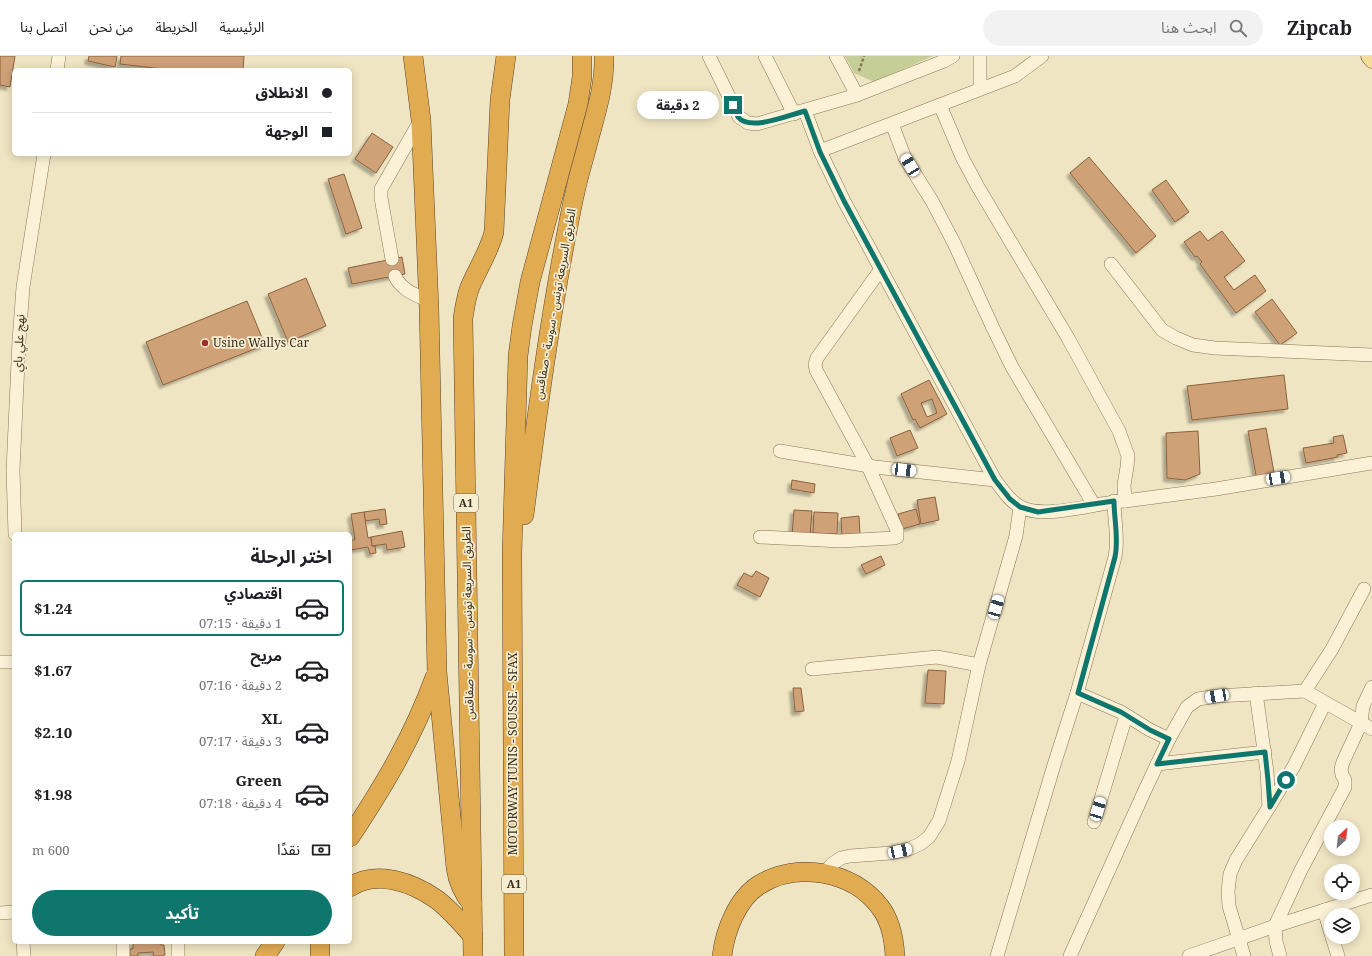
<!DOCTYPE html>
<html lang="ar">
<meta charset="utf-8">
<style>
:root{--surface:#fff;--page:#f2f2f2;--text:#202124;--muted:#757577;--line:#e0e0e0;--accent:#0f766e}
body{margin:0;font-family:"Noto Serif","Noto Sans Arabic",serif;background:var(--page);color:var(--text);direction:rtl;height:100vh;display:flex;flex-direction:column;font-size:15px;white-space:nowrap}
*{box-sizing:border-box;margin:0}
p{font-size:13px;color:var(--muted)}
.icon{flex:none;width:22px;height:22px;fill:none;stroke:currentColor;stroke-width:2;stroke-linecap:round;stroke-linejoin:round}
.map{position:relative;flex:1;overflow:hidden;direction:ltr}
.sheet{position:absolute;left:12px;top:476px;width:340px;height:412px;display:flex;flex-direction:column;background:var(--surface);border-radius:6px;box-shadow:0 2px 10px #0003;direction:rtl}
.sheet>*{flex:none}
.banner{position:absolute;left:12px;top:12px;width:340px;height:88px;border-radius:6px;box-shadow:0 2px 10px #0003;direction:rtl;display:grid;align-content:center;height:88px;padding:0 20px;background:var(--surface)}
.needle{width:26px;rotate:27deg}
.tools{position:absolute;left:1324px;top:764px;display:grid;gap:8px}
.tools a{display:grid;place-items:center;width:36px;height:36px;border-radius:50%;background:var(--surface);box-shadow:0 2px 10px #0003;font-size:20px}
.end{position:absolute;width:18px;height:18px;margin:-9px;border:5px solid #0f766e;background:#fff;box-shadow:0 0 0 2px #fff}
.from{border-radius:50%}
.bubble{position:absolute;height:28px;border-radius:14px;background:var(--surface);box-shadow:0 2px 10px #0003;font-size:13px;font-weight:700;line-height:28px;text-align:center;direction:rtl}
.car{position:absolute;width:12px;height:24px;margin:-12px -6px;border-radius:5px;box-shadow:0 0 3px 1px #0007;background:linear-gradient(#fff 24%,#345 0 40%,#fff 0 76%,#345 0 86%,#fff 0)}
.banner b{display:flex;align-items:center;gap:14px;height:38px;font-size:15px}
.banner b+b{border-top:1px solid var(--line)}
.banner i{width:10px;height:10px;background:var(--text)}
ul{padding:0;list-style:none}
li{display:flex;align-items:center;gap:12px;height:56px;margin:0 8px 6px;padding:0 12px;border:2px solid transparent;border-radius:6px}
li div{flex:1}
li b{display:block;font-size:15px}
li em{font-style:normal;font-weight:700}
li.selected{border-color:var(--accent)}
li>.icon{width:36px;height:36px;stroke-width:1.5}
h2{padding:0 20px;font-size:18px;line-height:48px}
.pay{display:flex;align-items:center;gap:10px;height:44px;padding:0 20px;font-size:15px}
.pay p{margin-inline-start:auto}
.button{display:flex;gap:8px;margin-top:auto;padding:8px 20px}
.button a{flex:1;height:46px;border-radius:24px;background:var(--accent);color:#fff;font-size:16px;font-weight:700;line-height:46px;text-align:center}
header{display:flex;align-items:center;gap:24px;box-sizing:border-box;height:56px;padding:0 20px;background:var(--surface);border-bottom:1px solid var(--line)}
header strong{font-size:19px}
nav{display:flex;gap:22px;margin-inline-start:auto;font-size:14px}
.search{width:280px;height:36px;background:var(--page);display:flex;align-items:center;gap:10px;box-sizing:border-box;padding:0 14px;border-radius:22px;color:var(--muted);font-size:15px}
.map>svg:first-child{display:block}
.green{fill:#c4ce96}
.building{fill:#cfa177;stroke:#8a613e;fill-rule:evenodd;filter:url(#shadow)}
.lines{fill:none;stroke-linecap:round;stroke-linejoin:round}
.minor-casing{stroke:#8a7659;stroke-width:14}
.major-casing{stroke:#58442d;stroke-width:17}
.highway-casing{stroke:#58442d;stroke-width:20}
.path{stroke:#8a7659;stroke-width:2.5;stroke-dasharray:3 2;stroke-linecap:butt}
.minor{stroke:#faf1d6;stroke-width:13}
.major{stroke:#f4dd99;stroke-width:16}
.highway{stroke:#e1ab51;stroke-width:19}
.route{stroke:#0f766e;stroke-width:5}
.poi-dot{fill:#9b2d27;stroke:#f6eed2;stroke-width:1.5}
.labels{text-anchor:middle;stroke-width:3.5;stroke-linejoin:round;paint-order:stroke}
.shield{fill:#f6eed2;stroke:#726753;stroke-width:1}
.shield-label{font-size:11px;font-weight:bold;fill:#392d1d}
.street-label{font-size:12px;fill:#392d1d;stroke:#f6eed2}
.poi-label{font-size:12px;fill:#392d1d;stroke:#f6eed2;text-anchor:start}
</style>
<header>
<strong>Zipcab</strong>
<div class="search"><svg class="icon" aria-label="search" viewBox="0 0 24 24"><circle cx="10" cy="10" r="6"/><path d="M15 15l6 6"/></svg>ابحث هنا</div>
<nav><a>الرئيسية</a><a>الخريطة</a><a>من نحن</a><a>اتصل بنا</a></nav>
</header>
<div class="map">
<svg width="1372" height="900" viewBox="0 0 1372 900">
<defs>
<filter id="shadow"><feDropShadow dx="-3.5" dy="3.5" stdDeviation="1" flood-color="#0004"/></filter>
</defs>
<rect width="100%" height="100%" fill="#efe5c2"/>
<path class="green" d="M845,0H933L874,26L854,17Z"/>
<g class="building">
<path d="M0,0H15L10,31L0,29Z"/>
<path d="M89,0H117L115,11L88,5Z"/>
<path d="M121,0H244L243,14H170L120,8Z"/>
<path d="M372,77L393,91L376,117L355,103Z"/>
<path d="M1089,101L1156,180L1136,197L1070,117Z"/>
<path d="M344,118L362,172L346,178L328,123Z"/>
<path d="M1166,124L1189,156L1175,166L1152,134Z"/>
<path d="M1200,175L1208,185L1222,175L1245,205L1224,221L1234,234L1255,219L1266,235L1236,257L1200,208L1202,206L1197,200L1195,201L1184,186Z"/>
<path d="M402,201L405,218L352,228L348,212Z"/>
<path d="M306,222L326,270L288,286L268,238Z"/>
<path d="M1272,243L1297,277L1280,289L1255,256Z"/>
<path d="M247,245L265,289L163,329L146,286Z"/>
<path d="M1284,319L1288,353L1192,364L1187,330Z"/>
<path d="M929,324L947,358L920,372L915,363L913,364L901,338ZM932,343L937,357L927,361L921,347Z"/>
<path d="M1266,372L1275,422L1257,425L1248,375Z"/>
<path d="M910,374L918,392L897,400L890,382Z"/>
<path d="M1198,375L1200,418L1185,424L1167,422L1166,377Z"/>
<path d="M1343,379L1347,397L1337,399L1338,401L1306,407L1303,392L1334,387L1333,381Z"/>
<path d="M792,424L815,428L814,437L791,433Z"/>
<path d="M935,441L939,464L921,468L917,444Z"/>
<path d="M385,453L387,468L380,469L379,463L365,465L364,456Z"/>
<path d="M916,453L920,468L902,473L898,458Z"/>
<path d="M794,454L812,455L810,480L792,479Z"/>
<path d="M364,456L368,482L371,481L372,490H375L376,497L370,498L368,491L350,494V484H355L351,458Z"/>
<path d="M814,456L838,457L837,478L813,477Z"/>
<path d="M859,460L860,479L842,480L841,462Z"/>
<path d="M402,475L405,491L387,494L386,488L372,490L371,481Z"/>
<path d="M881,500L885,509L866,518L861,509Z"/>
<path d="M756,515L769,522L760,541L737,529L744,517L752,521Z"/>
<path d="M928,614L946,615L944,648L925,647Z"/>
<path d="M793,632H801L804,655L795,656Z"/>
<path d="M133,886H161V889H164L165,899H163V900H154L153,896L138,897V900H130V893H133Z"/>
</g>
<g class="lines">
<g class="minor-casing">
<g id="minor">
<path d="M709,0L739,61L748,67L757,68L857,39L944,5L953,0"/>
<path d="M765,0L794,58"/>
<path d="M836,0L857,39"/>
<path d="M980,0V32"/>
<path d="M57,14L59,0"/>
<path d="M940,49L962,101L978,131L1068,282L1119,375L1128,400L1127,411L1124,429L1125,445"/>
<path d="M805,55L820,95L844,145L995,424C1002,433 1010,446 1021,451C1045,464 1097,446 1125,445L1216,433L1372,407"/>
<path d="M892,68L905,102L932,145L954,187L993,272L1012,311L1094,449"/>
<path d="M820,95L1015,20L1042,0"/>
<path d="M392,203L381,142V133L420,65"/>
<path d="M1111,208L1162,274L1176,282L1193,289L1215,292L1372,299"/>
<path d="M395,220C401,234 416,239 429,245"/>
<path d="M780,395L875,411L995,424"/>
<path d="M15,478L13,414L19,285L23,231L44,98"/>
<path d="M760,481L840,485L894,482L897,481V474L868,410L816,314L815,308L817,302L881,213"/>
<path d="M0,606H14"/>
<path d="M812,613L937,601L979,609"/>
<path d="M1305,635L1372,673"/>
<path d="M1077,637L1121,656L1150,674L1169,683"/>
<path d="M1157,708L1265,696"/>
<path d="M1269,751L1294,710L1325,647"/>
<path d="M1094,766L1126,660"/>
<path d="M824,818L832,808L841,802L850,800L891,797L909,793L920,788L929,781L939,765L958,705L979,609L1016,480L1020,451"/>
<path d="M1324,854L1331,878"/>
<path d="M0,857L14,856"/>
<path d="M1332,881L1338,900"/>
<path d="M23,886L24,900"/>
<path d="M178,886V900"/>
<path d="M123,900V886"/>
<path d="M997,900L1054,709L1077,637L1115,501C1119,482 1114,464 1114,445"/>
<path d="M1070,900L1145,734L1169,683L1187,651L1198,643L1217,640L1305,635L1332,593L1364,533"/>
<path d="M1189,900L1275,870L1372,839"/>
<path d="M1244,900L1229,850L1228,835L1230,818L1236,804L1269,751L1267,716L1256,637"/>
<path d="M1280,900L1276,885L1275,870L1301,814L1345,731V724L1342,719L1341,713L1343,706L1361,667L1363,650L1372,631"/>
</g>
</g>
<g class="major-casing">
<path id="major" d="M1369,0L1372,4"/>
</g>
<g class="highway-casing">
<g id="highway">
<path d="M413,0L421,64L429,252L437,616L456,812C458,826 463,837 472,848"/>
<path d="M524,459C537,359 550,259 570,160C574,139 579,118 585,98C593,65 605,34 604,0"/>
<path d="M350,781C385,728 413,681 435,621"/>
<path d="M350,831C377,813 413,827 436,843C450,853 462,868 473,880"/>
<path d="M320,886V900"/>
<path d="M265,900L275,886"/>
<path d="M473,900L463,262C465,251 466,241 470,231C478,212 489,196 494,176L500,44L506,0"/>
<path d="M514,900L512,497L518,300L522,270L530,226L578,48L582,21V0"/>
<path d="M722,900C725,875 737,843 759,829C797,805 853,815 880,851C891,865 894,883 895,900"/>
</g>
</g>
<path class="path" d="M859,15L864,0"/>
<use href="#minor" class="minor"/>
<use href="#major" class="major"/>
<use href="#highway" class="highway"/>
</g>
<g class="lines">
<path class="route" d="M733,49C735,53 736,57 738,61C750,76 789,59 805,55L820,96L844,145L995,424L1010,443L1020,451L1038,456L1114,445C1114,464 1119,482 1115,501L1078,637L1121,656L1150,674L1169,683L1157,708L1265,696L1268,724L1270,751L1286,724"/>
</g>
<circle class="poi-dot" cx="205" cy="287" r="4"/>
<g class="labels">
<g class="shield">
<rect x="454" y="438" width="24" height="18" rx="3"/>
<rect x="502" y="819" width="24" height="18" rx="3"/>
</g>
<g class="shield-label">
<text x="466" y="451">A1</text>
<text x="514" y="832">A1</text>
</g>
<g class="street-label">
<text transform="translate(555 248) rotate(-80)" y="4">الطريق السريعة تونس - سوسة - صفاقس</text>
<text transform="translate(19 287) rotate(-87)" y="4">نهج علي باي</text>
<text transform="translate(468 567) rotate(-91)" y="4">الطريق السريعة تونس - سوسة - صفاقس</text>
<text transform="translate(513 698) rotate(-90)" y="4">MOTORWAY TUNIS - SOUSSE - SFAX</text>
</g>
<g class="poi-label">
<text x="213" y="291">Usine Wallys Car</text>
</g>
</g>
</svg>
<div class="tools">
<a><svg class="needle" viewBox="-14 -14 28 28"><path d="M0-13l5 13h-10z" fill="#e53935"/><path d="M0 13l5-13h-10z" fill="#757577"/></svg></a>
<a><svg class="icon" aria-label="locate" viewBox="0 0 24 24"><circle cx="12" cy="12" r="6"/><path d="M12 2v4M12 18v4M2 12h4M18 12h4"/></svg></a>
<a><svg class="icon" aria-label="layers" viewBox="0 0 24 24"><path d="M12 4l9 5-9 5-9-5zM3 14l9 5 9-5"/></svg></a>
</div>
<i class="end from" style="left:1286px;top:724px"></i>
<i class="end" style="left:733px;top:49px"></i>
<div class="bubble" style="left:637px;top:35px;width:82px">2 دقيقة</div>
<i class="car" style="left:910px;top:109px;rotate:329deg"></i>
<i class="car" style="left:904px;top:414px;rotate:96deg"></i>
<i class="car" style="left:1278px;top:422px;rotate:81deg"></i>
<i class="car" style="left:996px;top:551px;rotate:16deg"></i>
<i class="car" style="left:1217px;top:640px;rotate:260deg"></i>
<i class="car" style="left:1098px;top:753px;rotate:17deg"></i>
<i class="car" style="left:900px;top:795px;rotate:78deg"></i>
<div class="banner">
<b><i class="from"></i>الانطلاق</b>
<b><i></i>الوجهة</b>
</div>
<section class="sheet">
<h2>اختر الرحلة</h2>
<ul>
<li class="selected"><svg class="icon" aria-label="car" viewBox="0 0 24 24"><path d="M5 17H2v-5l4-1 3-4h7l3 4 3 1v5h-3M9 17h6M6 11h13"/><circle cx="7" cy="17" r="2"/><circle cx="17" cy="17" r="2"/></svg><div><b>اقتصادي</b><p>1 دقيقة · 07:15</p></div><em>$1.24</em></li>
<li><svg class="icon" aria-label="car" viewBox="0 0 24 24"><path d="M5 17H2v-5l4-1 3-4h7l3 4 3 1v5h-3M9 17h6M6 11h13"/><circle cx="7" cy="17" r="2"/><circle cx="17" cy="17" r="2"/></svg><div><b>مريح</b><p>2 دقيقة · 07:16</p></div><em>$1.67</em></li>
<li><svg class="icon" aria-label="car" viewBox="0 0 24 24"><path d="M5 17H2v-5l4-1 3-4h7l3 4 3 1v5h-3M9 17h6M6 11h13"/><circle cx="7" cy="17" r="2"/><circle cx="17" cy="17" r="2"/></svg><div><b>XL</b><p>3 دقيقة · 07:17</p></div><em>$2.10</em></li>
<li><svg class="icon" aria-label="car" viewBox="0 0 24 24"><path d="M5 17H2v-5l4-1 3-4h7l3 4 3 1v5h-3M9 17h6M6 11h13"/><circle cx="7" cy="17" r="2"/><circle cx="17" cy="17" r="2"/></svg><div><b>Green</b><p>4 دقيقة · 07:18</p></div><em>$1.98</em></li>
</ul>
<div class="pay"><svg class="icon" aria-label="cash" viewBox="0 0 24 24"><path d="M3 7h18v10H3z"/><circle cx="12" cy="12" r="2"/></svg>نقدًا<p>600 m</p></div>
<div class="button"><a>تأكيد</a></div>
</section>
</div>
